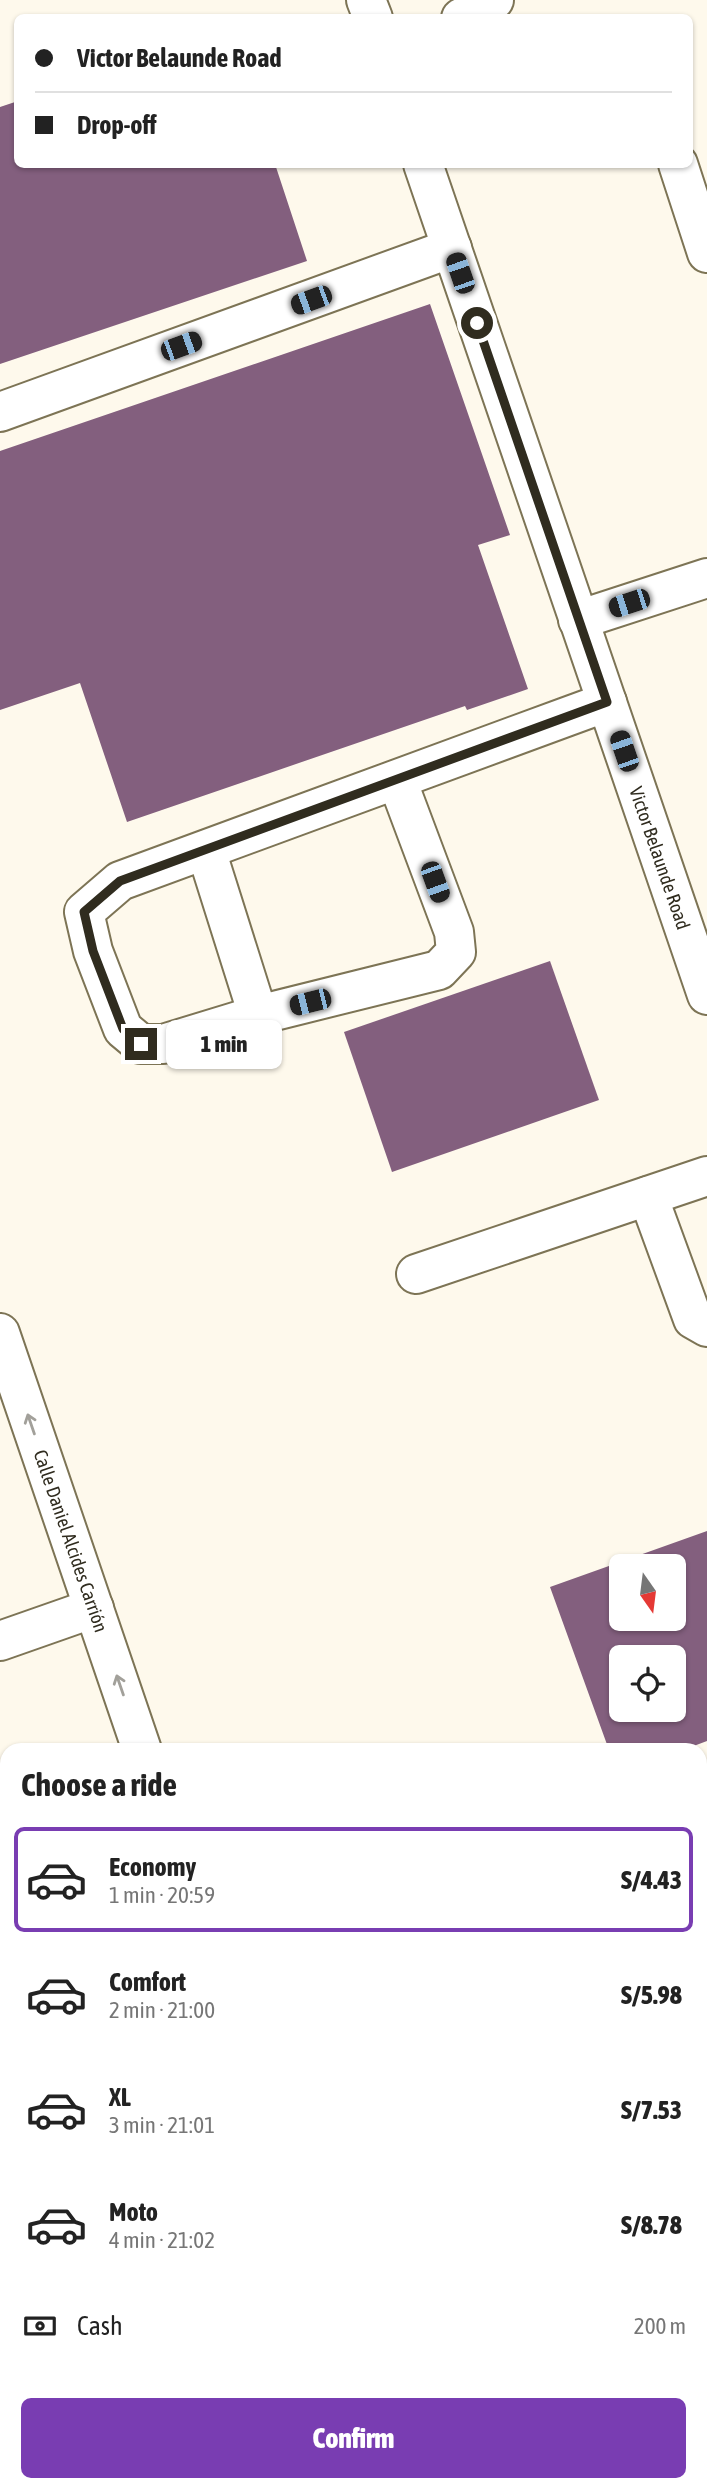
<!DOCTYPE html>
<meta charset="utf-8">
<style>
:root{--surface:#fff;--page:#f6f6f6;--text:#222;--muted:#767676;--line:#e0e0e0;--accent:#793db2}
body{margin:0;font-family:"Asap Condensed",sans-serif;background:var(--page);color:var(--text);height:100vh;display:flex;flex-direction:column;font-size:26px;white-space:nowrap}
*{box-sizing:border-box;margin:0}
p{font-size:23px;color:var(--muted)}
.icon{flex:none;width:38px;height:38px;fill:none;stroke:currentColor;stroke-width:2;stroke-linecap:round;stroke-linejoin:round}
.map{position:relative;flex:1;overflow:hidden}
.panel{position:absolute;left:0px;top:1743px;width:707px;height:749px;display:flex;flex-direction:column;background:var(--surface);border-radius:21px 21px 0 0;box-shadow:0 2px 5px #0004}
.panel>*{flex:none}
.top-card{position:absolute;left:14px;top:14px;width:679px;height:154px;border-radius:10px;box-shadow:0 2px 5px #0004;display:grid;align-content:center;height:154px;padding:0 21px;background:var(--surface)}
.needle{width:46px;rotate:166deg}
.fabs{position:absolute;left:609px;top:1554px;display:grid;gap:14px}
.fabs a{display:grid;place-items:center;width:77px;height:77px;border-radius:10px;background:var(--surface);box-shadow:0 2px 5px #0004;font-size:35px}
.end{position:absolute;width:32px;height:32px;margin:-16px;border:9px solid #302c1f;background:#fff;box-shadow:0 0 0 4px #fff}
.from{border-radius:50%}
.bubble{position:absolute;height:49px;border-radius:10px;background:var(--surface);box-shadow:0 2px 5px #0004;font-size:23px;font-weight:800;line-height:49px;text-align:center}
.car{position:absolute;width:21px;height:42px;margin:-21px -10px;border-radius:9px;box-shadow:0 0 5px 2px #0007;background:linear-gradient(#222 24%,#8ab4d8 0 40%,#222 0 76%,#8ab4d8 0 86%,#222 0)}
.top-card b{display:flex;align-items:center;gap:24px;height:66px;font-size:26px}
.top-card b+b{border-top:2px solid var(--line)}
.top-card i{width:18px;height:18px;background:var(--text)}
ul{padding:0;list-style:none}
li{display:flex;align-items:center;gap:21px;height:105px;margin:0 14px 10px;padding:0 7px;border:4px solid transparent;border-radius:10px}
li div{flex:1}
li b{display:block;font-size:26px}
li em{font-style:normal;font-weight:800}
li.active{border-color:var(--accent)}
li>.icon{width:63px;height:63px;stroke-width:1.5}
h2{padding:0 21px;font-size:32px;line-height:84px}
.pay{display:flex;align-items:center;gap:18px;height:77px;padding:0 21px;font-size:26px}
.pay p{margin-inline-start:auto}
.action{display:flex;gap:14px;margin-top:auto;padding:14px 21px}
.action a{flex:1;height:80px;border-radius:10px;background:var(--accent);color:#fff;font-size:28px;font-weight:800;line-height:80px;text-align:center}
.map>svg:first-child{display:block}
.green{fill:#add1be}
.building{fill:#835f7e;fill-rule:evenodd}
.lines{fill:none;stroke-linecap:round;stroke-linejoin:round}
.minor-casing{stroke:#7d7455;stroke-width:42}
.minor{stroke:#fff;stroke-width:38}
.oneway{stroke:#a2a09a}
.route{stroke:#302c1f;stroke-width:9}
.labels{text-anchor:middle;stroke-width:7;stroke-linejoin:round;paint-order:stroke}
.street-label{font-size:19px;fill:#302c1f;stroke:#fff}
</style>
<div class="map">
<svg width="707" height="2492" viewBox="0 0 707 2492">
<rect width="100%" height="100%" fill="#fef9ec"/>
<path class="green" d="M211,2485H334L336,2492H213Z"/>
<g class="building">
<path d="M18,101V164H275L307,261L0,364V107Z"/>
<path d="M430,304L510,535L478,545L528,689L467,710L465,706L127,822L80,683L0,710V451Z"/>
<path d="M550,961L599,1100L392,1172L344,1032Z"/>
<path d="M707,1531V1741L683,1750H609L550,1587ZM621,1566H674V1619H621ZM621,1657H674V1710H621Z"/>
<path d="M707,1966V2492H445L443,2485H700V1968Z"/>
<path d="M7,2388V2458L0,2460V2391Z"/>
<path d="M65,2485H74L77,2492H46Z"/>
</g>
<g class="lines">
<g class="minor-casing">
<g id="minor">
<path d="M366,0L373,18"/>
<path d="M461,18L494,0"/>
<path d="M423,164L707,995"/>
<path d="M678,164L707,253"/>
<path d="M0,412L452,248"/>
<path d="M578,620L707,578"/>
<path d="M397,780L454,932L456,952L439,970L258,1015L163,1044H141L123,1029L93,951L84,912L120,881L566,717L607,702"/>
<path d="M206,850L258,1015"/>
<path d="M648,1196L693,1319L707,1327"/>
<path d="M416,1274L707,1176"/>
<path d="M0,1333L142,1750"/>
<path d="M0,1641L94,1608"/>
<path d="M700,1802L707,1800"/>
<path d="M0,1868L7,1866"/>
<path d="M700,1901L707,1898"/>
<path d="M0,2145L7,2143"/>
<path d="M397,2485L399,2492"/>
</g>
</g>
<use href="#minor" class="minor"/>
</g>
<defs><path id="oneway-shaft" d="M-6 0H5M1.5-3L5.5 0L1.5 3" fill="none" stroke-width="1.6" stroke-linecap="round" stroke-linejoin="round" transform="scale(1.75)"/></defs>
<g class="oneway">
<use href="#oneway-shaft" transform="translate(31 1424) rotate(-109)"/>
<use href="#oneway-shaft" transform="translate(120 1685) rotate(-109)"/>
</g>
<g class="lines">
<path class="route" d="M141,1044L123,1029L93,951L84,912L120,881L607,702L477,323"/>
</g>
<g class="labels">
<g class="street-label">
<text transform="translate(660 858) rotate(71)" y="7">Victor Belaunde Road</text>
<text transform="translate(71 1541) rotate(71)" y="7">Calle Daniel Alcides Carrión</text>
</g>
</g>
</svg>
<div class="fabs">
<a><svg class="needle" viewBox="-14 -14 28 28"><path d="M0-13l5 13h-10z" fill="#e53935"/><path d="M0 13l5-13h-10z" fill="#767676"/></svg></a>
<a><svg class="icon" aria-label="locate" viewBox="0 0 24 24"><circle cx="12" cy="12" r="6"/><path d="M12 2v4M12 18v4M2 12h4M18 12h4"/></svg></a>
</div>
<i class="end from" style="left:477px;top:323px"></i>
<i class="end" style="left:141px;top:1044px"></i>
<div class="bubble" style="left:166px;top:1020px;width:116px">1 min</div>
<i class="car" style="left:460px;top:273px;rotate:341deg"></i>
<i class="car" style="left:311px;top:300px;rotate:250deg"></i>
<i class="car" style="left:181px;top:346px;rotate:70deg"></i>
<i class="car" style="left:629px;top:603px;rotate:252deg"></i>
<i class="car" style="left:624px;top:751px;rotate:341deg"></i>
<i class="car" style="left:435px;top:882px;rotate:160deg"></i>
<i class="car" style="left:310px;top:1002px;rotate:256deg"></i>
<div class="top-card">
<b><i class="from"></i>Victor Belaunde Road</b>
<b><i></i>Drop-off</b>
</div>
<section class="panel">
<h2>Choose a ride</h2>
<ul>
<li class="active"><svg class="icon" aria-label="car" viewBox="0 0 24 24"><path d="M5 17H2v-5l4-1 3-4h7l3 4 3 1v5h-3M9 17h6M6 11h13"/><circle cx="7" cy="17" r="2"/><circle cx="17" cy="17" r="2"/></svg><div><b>Economy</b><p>1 min · 20:59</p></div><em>S/4.43</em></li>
<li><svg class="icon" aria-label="car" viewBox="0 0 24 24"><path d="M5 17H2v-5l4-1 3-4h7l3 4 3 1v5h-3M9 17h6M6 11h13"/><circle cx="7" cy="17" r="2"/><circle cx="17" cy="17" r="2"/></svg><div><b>Comfort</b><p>2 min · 21:00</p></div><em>S/5.98</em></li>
<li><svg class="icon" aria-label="car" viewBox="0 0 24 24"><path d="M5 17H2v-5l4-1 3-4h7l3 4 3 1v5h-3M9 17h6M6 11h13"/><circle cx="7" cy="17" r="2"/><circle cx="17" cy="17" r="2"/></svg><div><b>XL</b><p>3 min · 21:01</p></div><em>S/7.53</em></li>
<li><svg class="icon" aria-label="car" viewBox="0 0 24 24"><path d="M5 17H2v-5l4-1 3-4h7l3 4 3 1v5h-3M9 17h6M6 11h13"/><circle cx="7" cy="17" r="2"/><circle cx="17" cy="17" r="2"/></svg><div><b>Moto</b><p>4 min · 21:02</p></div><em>S/8.78</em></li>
</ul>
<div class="pay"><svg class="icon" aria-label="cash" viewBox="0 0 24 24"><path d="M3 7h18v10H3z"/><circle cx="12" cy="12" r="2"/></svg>Cash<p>200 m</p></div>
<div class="action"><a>Confirm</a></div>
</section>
</div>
